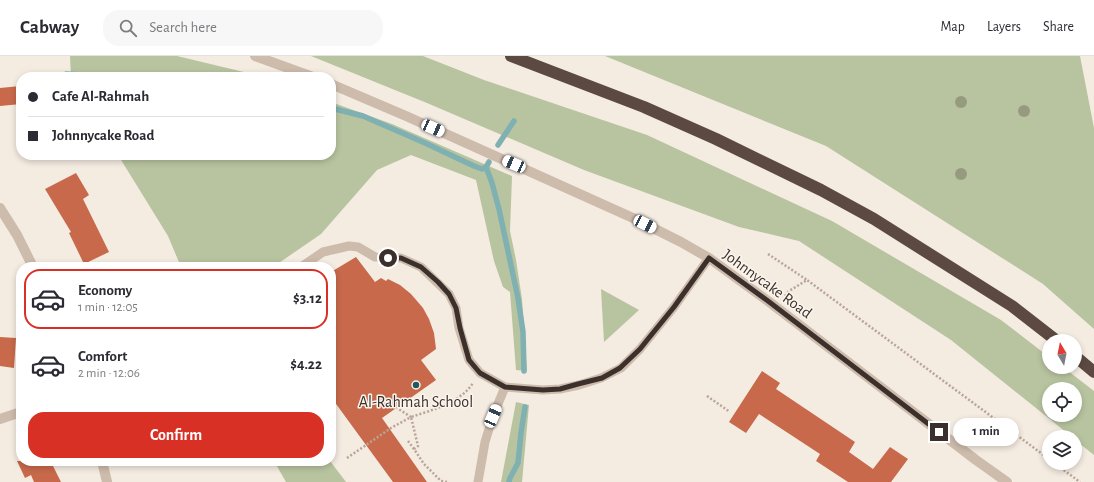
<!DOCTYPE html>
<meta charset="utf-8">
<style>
:root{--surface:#fff;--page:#f7f7f7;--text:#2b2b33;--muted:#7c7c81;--line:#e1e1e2;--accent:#d93025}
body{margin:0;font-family:"Alegreya Sans",sans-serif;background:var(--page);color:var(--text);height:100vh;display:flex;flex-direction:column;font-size:15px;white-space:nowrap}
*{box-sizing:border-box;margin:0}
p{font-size:13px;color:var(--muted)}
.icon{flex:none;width:22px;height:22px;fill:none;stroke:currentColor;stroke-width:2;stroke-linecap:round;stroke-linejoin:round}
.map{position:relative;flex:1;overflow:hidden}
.sheet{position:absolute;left:16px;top:206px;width:320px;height:204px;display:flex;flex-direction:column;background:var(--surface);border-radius:16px;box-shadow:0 2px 6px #0003}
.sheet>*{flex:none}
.hud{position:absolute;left:16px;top:16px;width:320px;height:88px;border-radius:16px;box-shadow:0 2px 6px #0003;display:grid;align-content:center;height:88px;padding:0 12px;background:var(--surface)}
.needle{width:26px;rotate:350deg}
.fabs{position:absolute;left:1042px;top:278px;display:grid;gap:8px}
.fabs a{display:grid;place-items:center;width:40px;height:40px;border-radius:50%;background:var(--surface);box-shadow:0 2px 6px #0003;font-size:20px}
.end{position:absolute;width:18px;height:18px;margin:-9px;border:5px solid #3b302b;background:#fff;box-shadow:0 0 0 2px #fff}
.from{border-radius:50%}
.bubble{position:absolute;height:28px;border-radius:14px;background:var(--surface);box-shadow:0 2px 6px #0003;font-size:13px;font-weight:700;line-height:28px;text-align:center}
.car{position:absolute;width:12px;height:24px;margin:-12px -6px;border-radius:5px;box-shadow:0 0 3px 1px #0007;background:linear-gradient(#fff 24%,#345 0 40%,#fff 0 76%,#345 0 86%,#fff 0)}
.hud b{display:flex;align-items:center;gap:14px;height:38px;font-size:15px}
.hud b+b{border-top:1px solid var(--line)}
.hud i{width:10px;height:10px;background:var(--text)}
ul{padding:7px 0 0;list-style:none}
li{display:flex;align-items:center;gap:12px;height:60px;margin:0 8px 6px;padding:0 4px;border:2px solid transparent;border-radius:16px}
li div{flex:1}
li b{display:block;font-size:15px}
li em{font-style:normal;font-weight:700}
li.on{border-color:var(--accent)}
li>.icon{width:36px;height:36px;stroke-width:1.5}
.action{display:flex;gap:8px;margin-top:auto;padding:8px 12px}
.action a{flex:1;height:46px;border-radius:16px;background:var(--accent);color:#fff;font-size:16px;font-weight:700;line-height:46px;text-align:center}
header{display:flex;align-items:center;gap:24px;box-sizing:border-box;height:56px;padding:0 20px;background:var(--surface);border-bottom:1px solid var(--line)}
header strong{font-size:19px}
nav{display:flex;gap:22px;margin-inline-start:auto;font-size:14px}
.search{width:280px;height:36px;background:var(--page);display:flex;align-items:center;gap:10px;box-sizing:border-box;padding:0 14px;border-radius:16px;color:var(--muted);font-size:15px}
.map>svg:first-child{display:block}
.green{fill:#b8c4a0;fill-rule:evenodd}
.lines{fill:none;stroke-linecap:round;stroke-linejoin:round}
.stream{stroke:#7fb0b2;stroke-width:5.5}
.building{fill:#c8694b}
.path{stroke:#b9a596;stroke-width:2.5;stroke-dasharray:2 2;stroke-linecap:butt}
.service{stroke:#cdbbac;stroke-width:9}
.minor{stroke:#cdbbac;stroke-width:10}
.motorway{stroke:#5c4a42;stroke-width:12}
.tree{fill:#969b7f}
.route{stroke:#3b302b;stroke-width:5}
.poi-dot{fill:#1f5a5e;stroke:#fbf5ee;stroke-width:1.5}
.labels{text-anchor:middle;stroke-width:3;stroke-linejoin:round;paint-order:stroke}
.street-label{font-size:16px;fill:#3b302b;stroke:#fbf5ee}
.poi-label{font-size:16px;fill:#3b302b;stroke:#fbf5ee}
</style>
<header>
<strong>Cabway</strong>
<div class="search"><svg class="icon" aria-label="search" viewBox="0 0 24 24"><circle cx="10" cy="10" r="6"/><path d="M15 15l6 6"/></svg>Search here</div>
<nav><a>Map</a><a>Layers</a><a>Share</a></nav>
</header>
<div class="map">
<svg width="1094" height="426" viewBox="0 0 1094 426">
<rect width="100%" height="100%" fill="#f4ebe1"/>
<g class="green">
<path d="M70,0H177L248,17L258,21H71Z"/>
<path d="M311,0H423L484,24L647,79L832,165L1001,264L1049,301V311H1063L1094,335V399L1075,384V381H1072L951,284L799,185L739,171L584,114L427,47ZM1049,333H1075V359H1049Z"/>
<path d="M605,0H1080L1094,72V273L1043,228L826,90Z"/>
<path d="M331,46L392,68L512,120L510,175L516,204L522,243L527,315L516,314L510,236L503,231L494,205L476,124L411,99L377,114L321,178L273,211H181L168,180L118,99H331Z"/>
<path d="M601,233L639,254L604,286Z"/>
<path d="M516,346L529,349L522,426H501Z"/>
<path d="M274,405H330L346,426H286Z"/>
</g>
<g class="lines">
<g class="stream">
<path d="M66,18L94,20L101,21"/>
<path d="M331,52L363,60L425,87L474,110L482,113L486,111L489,106"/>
<path d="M498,89L514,65"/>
<path d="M486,111L492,127L499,153L518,242L523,276L524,315"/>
<path d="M509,426L510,422L518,407L521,377L525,351"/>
</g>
</g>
<g class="building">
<path d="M20,30L21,48L0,50V32Z"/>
<path d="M76,117L89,139L83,143L109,196L84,208L69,177L71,176L45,133Z"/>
<path d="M356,201L375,226L381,222L386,225L388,223L400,229L411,238L423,252L429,263L434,277L436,293L421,304L436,324L382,362L427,426H393L331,341V216Z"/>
<path d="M0,281L16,282L14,312L0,310Z"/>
<path d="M762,315L780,327L776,333L855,386L849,396L873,413L890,391L908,403L891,426H848L816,405L820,398L759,358L746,377L729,366Z"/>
<path d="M17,405H58L52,408L61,426H34L31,419L25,422Z"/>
</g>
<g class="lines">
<g class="path">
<path d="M768,198L807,224"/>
<path d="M785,240L789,235L807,224L1049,403"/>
<path d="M707,340L730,356"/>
<path d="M408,385L414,393"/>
<path d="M347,402L391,372L411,361L397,352"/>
<path d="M1054,407L1080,426"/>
<path d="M447,426L441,425L424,408L414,393L418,390L411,361C432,354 460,347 473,327"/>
</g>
<g class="service">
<path d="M301,211L323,196L349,190L358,191L375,201L401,202L421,211L449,238L456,252L459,272L469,304L480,317L505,331L543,334L560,333L579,329L601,322L621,312L640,293L674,251L709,202"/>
<path d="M478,426L485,386L493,360L505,331"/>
</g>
<g class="minor">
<path d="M255,0L313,21"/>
<path d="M331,28L406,60L633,162L681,186L709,202L768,245L976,404L1007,426"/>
<path d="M0,152L17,179L33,211"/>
<path d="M0,363L21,356"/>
<path d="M102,405L107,426"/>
</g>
<g class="motorway">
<path d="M511,0L644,51L716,83L821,134L874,163L1012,250L1057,285"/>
<path d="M1075,300L1094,316"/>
</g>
</g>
<g class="tree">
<circle cx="961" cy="46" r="6"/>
<circle cx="1024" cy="55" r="6"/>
<circle cx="961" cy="118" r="6"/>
</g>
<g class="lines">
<path class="route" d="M388,202H401L421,211L438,226L449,238L456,252L460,272L469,304L480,317L505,331L543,334L560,333L578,328L602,322L620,312L640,293L648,283L674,251L709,202L768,245L939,376"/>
</g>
<circle class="poi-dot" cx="416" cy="329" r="4"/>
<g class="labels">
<g class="street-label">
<text transform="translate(768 227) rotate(36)" y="6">Johnnycake Road</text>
</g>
<g class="poi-label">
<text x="416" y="351">Al-Rahmah School</text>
</g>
</g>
</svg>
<div class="fabs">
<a><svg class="needle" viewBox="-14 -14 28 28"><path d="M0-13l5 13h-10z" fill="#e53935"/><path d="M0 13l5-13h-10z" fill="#7c7c81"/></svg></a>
<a><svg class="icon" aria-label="locate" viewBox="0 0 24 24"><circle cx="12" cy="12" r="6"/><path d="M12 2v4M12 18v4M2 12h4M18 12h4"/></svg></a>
<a><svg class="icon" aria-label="layers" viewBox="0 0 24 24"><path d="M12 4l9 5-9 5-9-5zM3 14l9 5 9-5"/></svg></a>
</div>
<i class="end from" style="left:388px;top:202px"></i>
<i class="end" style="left:939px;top:376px"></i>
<div class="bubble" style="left:953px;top:362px;width:66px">1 min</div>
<i class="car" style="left:433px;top:72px;rotate:114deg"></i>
<i class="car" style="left:514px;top:108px;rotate:294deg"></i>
<i class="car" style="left:645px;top:168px;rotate:117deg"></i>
<i class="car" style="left:493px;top:360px;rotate:23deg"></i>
<div class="hud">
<b><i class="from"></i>Cafe Al-Rahmah</b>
<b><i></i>Johnnycake Road</b>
</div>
<section class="sheet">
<ul>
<li class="on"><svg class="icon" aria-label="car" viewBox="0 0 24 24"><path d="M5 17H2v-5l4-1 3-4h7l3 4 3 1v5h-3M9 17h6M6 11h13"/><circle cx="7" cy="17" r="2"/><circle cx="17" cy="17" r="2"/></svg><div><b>Economy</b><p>1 min · 12:05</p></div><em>$3.12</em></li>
<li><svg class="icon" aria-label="car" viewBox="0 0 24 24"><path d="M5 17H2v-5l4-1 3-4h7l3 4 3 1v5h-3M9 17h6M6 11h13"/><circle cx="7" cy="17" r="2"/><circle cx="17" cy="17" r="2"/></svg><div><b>Comfort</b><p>2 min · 12:06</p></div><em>$4.22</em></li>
</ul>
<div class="action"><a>Confirm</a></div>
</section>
</div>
